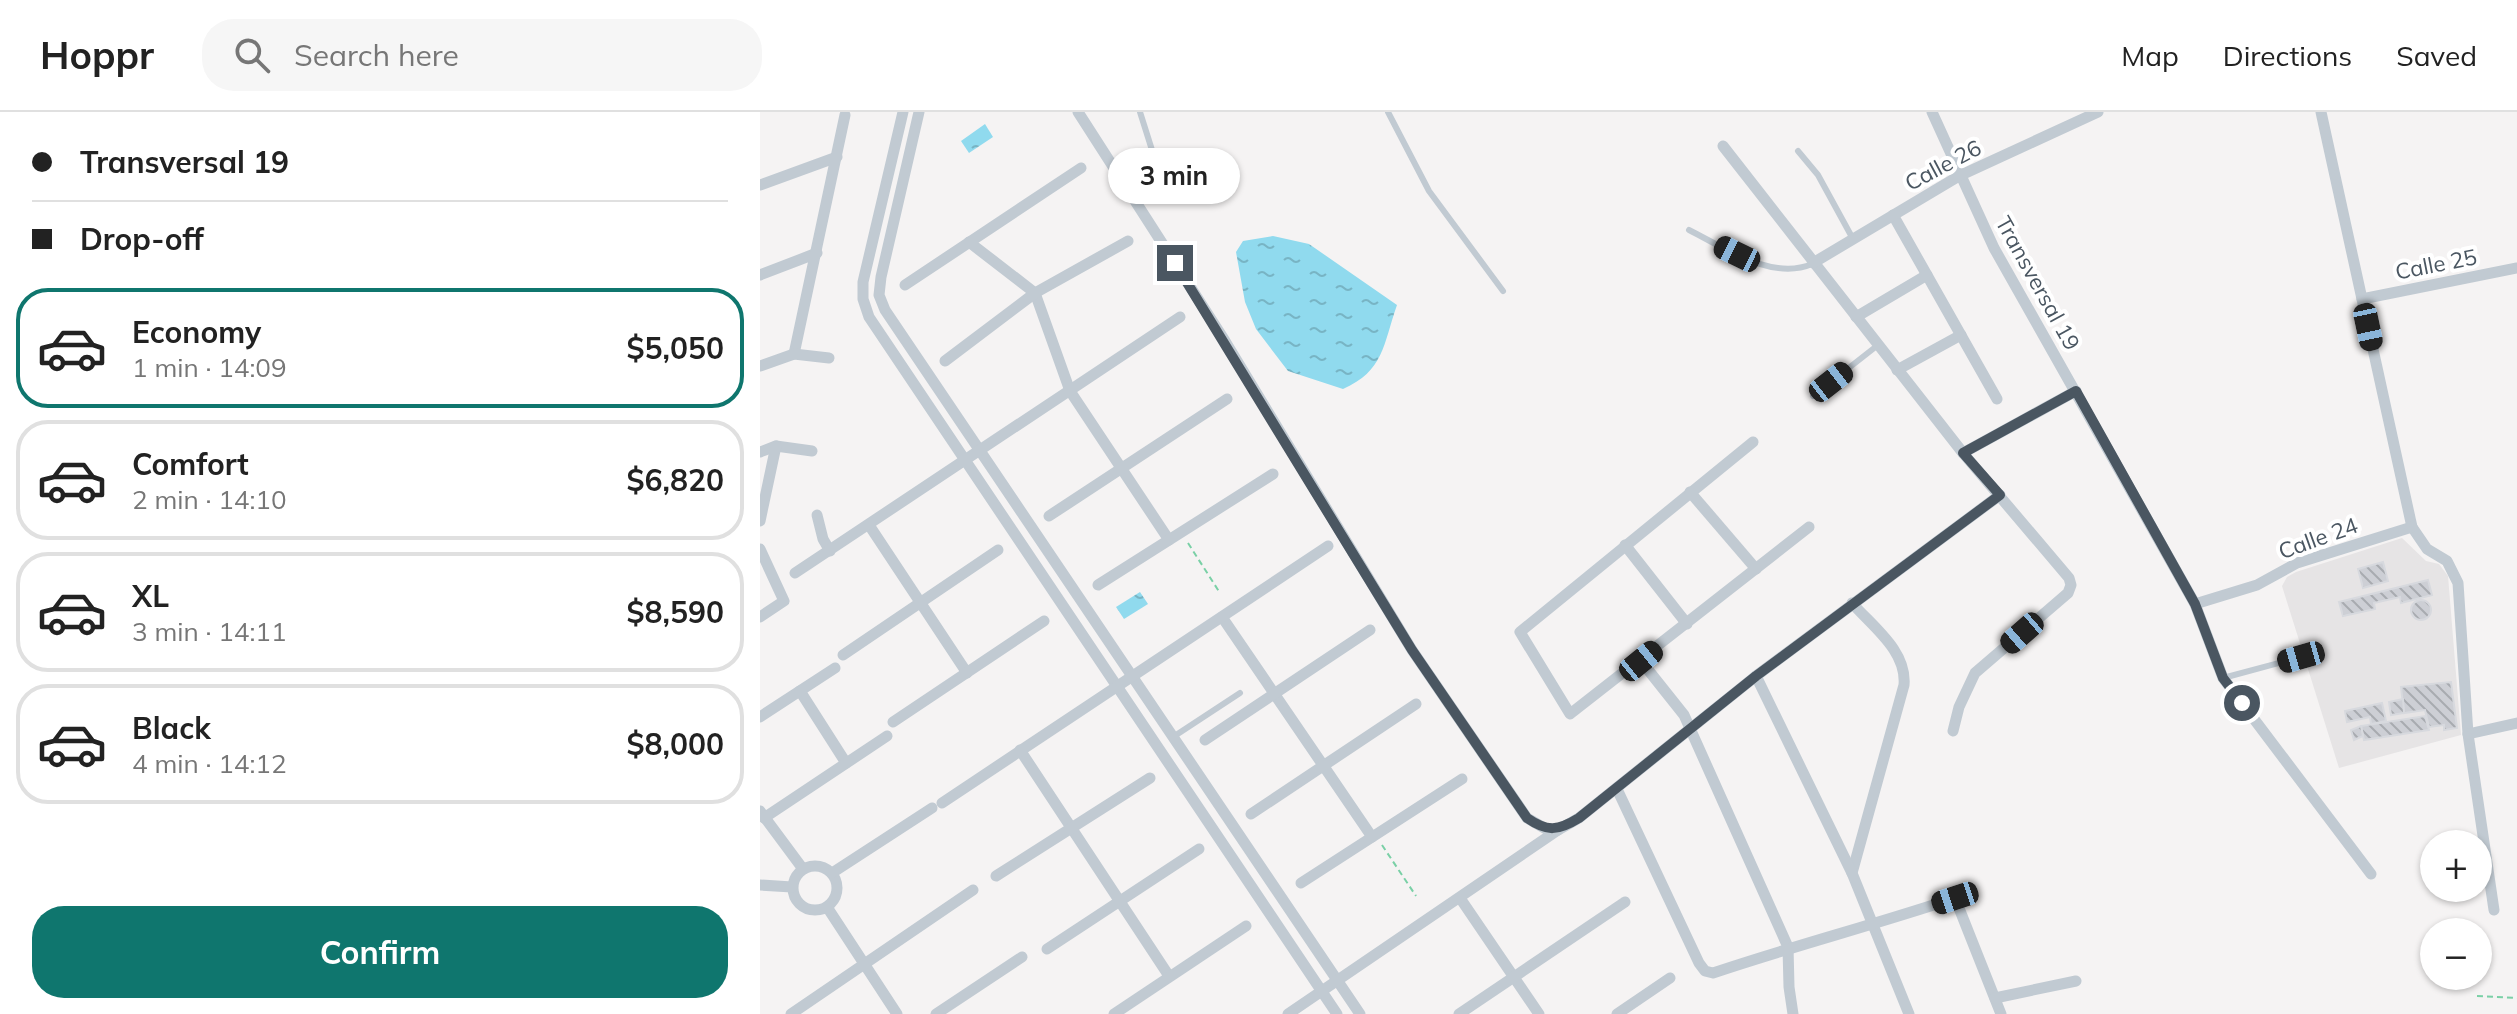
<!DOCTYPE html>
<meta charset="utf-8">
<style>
:root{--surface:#fff;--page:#f6f6f6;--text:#222;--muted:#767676;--line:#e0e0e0;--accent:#0f766e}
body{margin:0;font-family:Mulish,sans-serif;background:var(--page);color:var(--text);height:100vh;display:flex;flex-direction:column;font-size:30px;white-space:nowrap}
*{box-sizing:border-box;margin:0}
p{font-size:26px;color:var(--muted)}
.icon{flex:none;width:44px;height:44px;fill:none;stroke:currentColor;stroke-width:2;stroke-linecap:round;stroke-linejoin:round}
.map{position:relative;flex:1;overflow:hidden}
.drawer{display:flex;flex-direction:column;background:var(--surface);width:760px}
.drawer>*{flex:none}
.banner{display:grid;align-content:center;height:176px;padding:0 32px;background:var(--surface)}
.controls{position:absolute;left:1660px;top:718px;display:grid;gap:16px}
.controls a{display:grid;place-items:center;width:72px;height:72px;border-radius:50%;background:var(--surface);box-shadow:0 2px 6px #0004;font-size:40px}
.end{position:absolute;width:36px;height:36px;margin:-18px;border:10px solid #4a5661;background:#fff;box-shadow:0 0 0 4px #fff}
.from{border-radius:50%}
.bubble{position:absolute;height:56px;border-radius:28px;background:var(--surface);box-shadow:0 2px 6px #0004;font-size:26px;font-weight:700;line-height:56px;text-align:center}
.car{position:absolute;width:24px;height:48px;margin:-24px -12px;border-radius:10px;box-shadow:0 0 6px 2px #0007;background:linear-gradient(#222 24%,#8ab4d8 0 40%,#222 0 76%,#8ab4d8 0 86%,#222 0)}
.banner b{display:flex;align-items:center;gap:28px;height:76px;font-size:30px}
.banner b+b{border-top:2px solid var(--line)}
.banner i{width:20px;height:20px;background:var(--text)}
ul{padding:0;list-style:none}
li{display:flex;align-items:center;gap:24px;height:120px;margin:0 16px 12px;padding:0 16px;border:4px solid var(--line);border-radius:32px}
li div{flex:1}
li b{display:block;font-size:30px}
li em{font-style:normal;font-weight:700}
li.on{border-color:var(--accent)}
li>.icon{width:72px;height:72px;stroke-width:1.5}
.cta{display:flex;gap:16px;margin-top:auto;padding:16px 32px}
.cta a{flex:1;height:92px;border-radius:32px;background:var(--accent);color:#fff;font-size:32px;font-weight:700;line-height:92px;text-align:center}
header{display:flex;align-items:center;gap:48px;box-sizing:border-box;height:112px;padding:0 40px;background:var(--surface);border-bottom:2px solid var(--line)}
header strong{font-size:38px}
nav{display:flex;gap:44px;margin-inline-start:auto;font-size:28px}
.search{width:560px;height:72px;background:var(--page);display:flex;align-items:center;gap:20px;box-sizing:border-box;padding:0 28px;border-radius:32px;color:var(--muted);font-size:30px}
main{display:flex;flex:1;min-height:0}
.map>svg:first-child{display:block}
.education{fill:#e6e4e5}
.water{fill:url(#water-ripples)}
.building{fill:url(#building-back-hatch);stroke:#d7d9de;stroke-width:2}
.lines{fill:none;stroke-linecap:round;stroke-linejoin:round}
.path{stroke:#7ad0a6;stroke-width:2;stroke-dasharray:6 4;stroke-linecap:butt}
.lane{stroke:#c1cad2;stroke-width:6}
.street{stroke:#c1cad2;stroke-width:11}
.route{stroke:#4a5661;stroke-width:10}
.labels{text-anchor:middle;stroke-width:8;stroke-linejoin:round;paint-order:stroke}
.street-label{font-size:22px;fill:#4a5661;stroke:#fff}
</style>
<header>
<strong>Hoppr</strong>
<div class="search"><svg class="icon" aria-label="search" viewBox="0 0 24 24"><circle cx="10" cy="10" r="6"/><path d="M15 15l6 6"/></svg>Search here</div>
<nav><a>Map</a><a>Directions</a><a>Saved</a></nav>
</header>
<main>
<section class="drawer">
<div class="banner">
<b><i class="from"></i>Transversal 19</b>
<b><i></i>Drop-off</b>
</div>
<ul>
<li class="on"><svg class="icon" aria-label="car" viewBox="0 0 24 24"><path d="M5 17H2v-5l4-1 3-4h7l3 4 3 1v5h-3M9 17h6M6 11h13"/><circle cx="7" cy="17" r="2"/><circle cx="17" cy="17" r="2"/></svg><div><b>Economy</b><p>1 min · 14:09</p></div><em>$5,050</em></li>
<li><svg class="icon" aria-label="car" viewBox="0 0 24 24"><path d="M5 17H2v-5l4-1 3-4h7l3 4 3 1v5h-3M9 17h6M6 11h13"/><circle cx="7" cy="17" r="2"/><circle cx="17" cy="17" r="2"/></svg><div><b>Comfort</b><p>2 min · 14:10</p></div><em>$6,820</em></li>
<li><svg class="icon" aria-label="car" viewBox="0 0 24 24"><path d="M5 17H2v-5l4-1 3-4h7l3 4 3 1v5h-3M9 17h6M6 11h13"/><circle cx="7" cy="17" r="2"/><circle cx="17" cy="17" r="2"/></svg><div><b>XL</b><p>3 min · 14:11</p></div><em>$8,590</em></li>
<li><svg class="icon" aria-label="car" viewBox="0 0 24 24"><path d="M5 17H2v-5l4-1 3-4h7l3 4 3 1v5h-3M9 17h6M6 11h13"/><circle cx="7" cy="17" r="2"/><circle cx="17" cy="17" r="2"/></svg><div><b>Black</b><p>4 min · 14:12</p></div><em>$8,000</em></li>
</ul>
<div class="cta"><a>Confirm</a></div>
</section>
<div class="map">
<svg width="1757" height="902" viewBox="0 0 1757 902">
<defs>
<pattern id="water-ripples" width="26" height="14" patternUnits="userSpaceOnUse" patternTransform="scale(2)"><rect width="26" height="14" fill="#90daee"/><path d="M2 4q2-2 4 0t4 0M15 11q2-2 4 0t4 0" fill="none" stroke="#78b4c4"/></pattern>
<pattern id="building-back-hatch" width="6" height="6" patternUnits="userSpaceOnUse" patternTransform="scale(2)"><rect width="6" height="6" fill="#cdcfd5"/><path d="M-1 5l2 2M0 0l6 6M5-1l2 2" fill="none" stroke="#a8abb0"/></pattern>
</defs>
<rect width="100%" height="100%" fill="#f5f3f3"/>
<path class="education" d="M1642,426L1666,449L1679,452L1688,464L1701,623L1579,656L1522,474L1527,465L1536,460Z"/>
<g class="water">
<path d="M225,12L233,25L209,41L201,29Z"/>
<path d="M513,124L549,132L637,193C623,233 624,259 583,277L528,259L496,217L485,190L476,140L483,129Z"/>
<path d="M380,480L388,492L364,507L356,495Z"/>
</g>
<g class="building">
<path d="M1623,450L1628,469L1603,476L1598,457Z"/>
<path d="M1668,468L1672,483L1641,491L1640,485L1614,491L1615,497L1583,504L1579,490Z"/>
<circle cx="1661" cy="498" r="10"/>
<path d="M1691,570L1697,616L1684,618V613L1669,615L1665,598L1644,601L1641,575Z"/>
<path d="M1643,587L1644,601L1631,603L1629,590Z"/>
<path d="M1622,591L1626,609L1611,612L1610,605L1587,610L1585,599Z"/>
<path d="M1665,604L1669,618L1604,628L1601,614Z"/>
<path d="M1601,614L1603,624L1594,628L1591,618Z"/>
</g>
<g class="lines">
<g class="path">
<path d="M428,431L460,481"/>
<path d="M622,733L656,784"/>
<path d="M1717,884L1757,886"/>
</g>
<g class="lane">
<path d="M628,0L669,79L743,179"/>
<path d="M1038,39L1058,63L1093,127"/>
<path d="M365,73L391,64L398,57L380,0"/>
<path d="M929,118C965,136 1012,169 1052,152"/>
<path d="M1053,284L1118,233"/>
<path d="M1463,566L1541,545"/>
<path d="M413,625L480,581"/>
</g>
<g class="street">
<path d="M143,0L103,170V187L109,205L577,902"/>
<path d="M159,0L121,165L119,183L125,198L600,902"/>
<path d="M318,0L465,229L652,538L767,706L786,717L798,718"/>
<path d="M1172,0L1234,136L1435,492L1463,566L1611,762"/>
<path d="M1561,0L1652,415L1667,437L1687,449L1698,471L1708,622L1734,798"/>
<path d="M963,34L1203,341L1309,466L1311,473L1308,481L1215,561L1199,595L1193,619"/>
<path d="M0,73L77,45"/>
<path d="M1133,103L1237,287"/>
<path d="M209,130L275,181L310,279L409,428"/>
<path d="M1053,151L1199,64L1338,0"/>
<path d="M0,163L57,141"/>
<path d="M145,173L321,56"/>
<path d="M1602,187L1757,156"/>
<path d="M1096,205L1167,163"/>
<path d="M34,242L85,3"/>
<path d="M185,249L275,181L368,129"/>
<path d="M0,254L34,242L69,246"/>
<path d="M1137,258L1201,223"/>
<path d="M993,330L760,520L810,602L1049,415"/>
<path d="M0,340L16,334L52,339"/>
<path d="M1203,341L1316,279"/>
<path d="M930,380L996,457"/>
<path d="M57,403L63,427L70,439"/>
<path d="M289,404L467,287"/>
<path d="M0,409L16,334"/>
<path d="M109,413L207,561"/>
<path d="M865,433L927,512"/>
<path d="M0,437L24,489L0,505"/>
<path d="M35,461L420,205"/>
<path d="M338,473L513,362"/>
<path d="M1092,491C1113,515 1147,539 1144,573L1092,761"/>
<path d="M1435,492L1497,473L1537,451L1652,415"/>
<path d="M462,505L612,725"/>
<path d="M83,543L238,438"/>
<path d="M881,549L924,603L1028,835L1029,875L1033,902"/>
<path d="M996,564L1092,761L1149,902"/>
<path d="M40,579L86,651"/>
<path d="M0,605L75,556"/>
<path d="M133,610L284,509"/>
<path d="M1708,622L1757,611"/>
<path d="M445,628L610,518"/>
<path d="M260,638L409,864"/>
<path d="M857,677L939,851L945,859L953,861C1033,834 1114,813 1195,786L1241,902"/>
<path d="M182,691L568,434"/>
<path d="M0,699L43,757"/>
<path d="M491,702L656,592"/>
<path d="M4,706L127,624"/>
<circle cx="55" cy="776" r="22"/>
<path d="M72,761L172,696"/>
<path d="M236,764L390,666"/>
<path d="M541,771L702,667"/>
<path d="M0,773L32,775"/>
<path d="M700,786L779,902"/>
<path d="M67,795L137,902"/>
<path d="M287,837L439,737"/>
<path d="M1235,886L1316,869"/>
<path d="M31,902L213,778"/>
<path d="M176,902L262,845"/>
<path d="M354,902L486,814"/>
<path d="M528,902L798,718L819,706L996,564L1240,383"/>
<path d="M699,902L865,790"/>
<path d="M857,902L910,866"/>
</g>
</g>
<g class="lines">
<path class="route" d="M415,151L652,538L767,706C787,720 798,719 819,706L996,564L1240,383L1203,341L1316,279L1435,492L1463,566L1482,591"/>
</g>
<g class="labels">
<g class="street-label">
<text transform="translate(1183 53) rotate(-28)" y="8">Calle 26</text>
<text transform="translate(1676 152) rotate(-11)" y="8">Calle 25</text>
<text transform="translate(1278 171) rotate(61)" y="8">Transversal 19</text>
<text transform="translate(1558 426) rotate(-20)" y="8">Calle 24</text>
</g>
</g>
</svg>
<div class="controls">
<a>+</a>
<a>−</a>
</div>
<i class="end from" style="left:1482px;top:591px"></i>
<i class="end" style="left:415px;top:151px"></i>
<div class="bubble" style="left:348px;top:36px;width:132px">3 min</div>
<i class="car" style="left:977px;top:142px;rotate:296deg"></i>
<i class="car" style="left:1608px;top:215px;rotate:168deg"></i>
<i class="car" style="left:1071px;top:270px;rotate:52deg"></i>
<i class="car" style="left:1262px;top:521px;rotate:229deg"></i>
<i class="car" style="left:1541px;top:545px;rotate:254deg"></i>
<i class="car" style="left:881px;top:549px;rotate:51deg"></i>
<i class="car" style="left:1195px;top:786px;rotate:252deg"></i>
</div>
</main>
